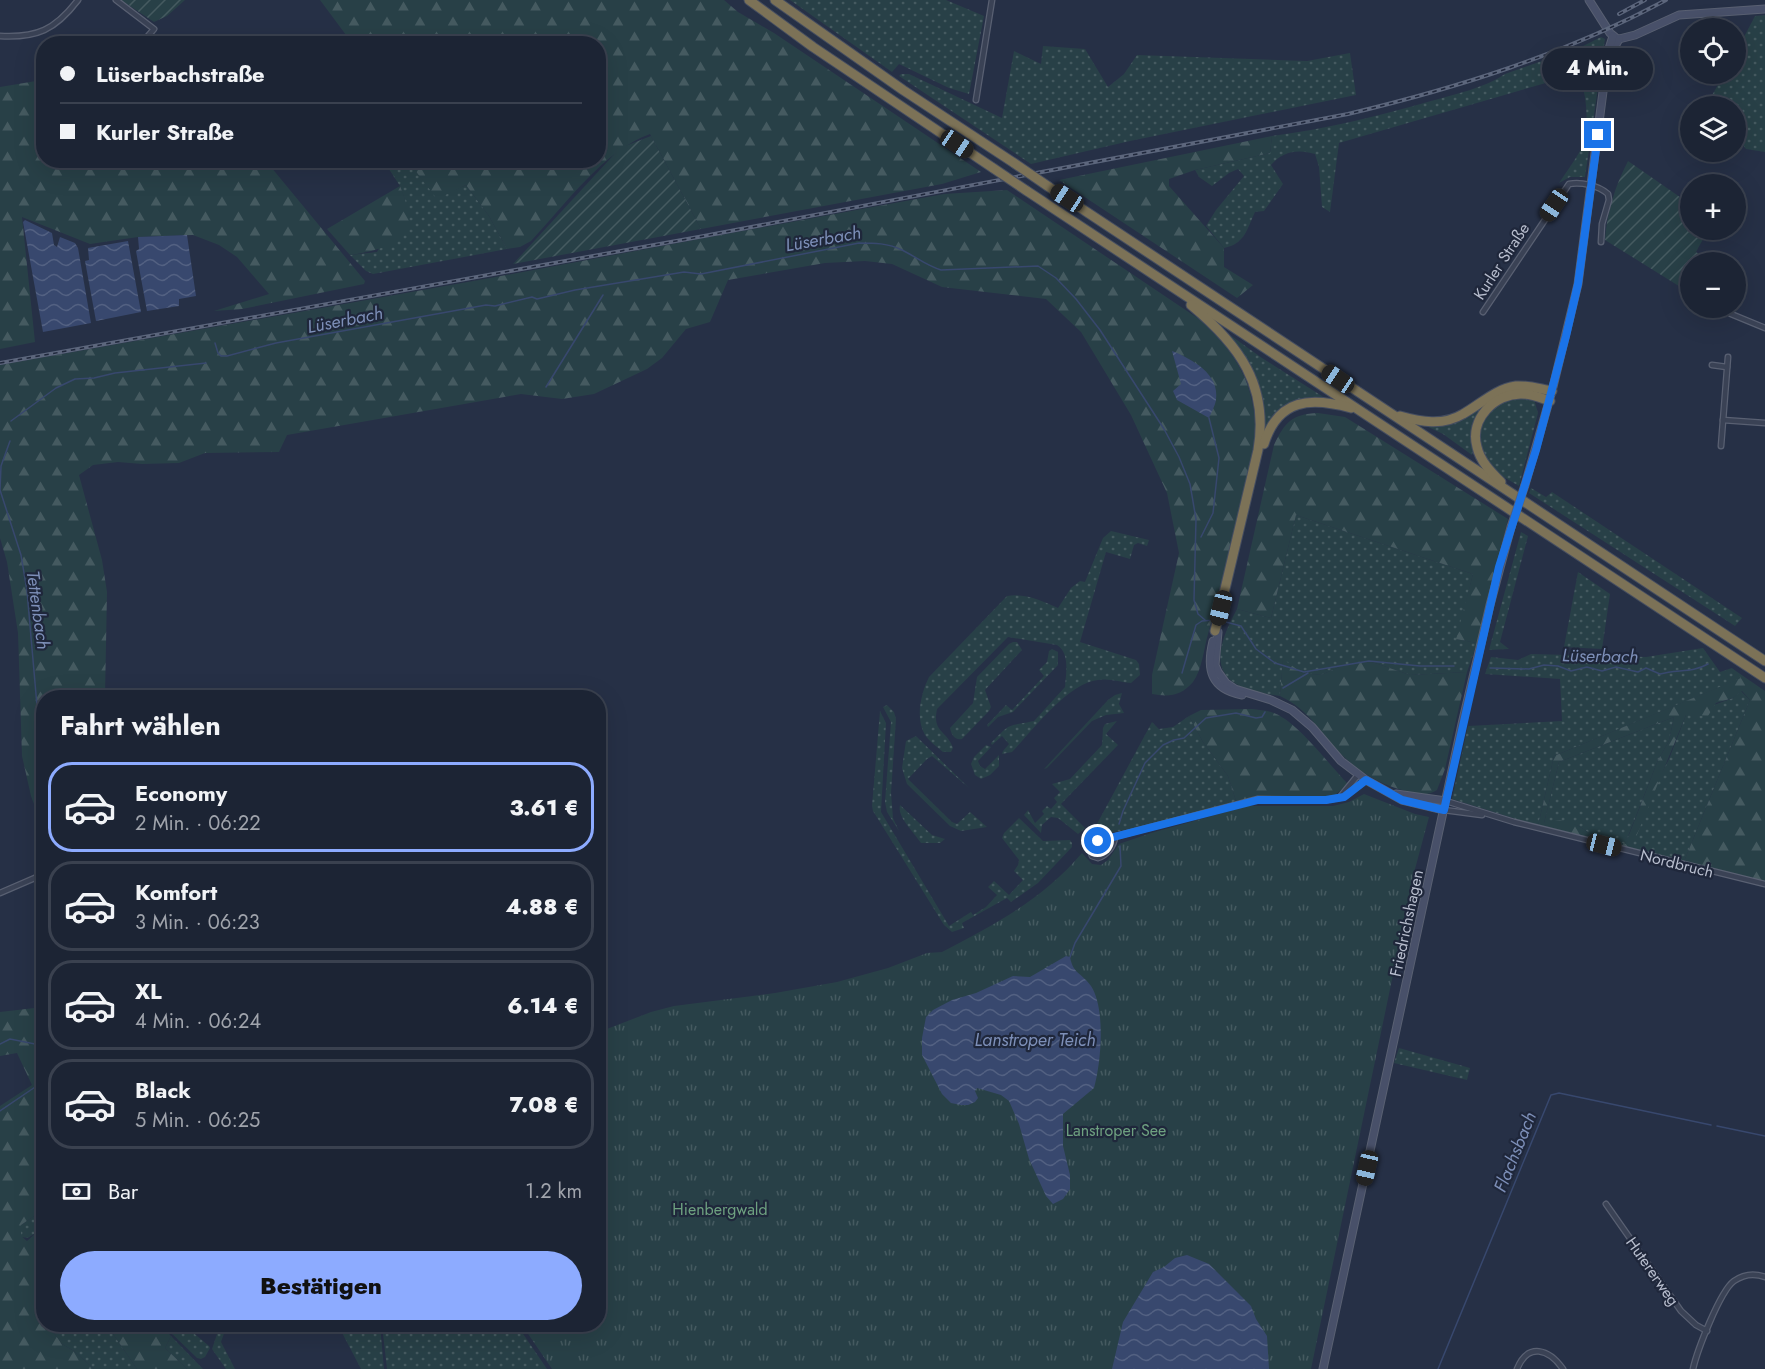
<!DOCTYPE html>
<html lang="de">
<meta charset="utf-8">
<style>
:root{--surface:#1c2434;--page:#293040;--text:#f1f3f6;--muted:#a0a4ac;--line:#3a414f;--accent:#8dabff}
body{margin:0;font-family:Jost,sans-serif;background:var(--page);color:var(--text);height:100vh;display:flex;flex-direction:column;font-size:22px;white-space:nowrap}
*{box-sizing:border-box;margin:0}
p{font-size:20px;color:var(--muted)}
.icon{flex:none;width:33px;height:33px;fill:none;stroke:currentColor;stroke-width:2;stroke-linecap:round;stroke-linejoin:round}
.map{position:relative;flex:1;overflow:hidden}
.panel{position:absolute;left:36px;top:690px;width:570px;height:642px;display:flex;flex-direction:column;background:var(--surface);border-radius:24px;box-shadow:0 6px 24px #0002,0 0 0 2px var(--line)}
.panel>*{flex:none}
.hud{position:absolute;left:36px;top:36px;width:570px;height:132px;border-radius:24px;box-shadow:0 6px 24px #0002,0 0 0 2px var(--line);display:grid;align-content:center;height:132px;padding:0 24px;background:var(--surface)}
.fabs{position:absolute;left:1680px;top:18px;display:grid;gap:12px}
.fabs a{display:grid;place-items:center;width:66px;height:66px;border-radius:50%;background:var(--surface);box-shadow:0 6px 24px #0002,0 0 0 2px var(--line);font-size:30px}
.end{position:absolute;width:27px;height:27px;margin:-14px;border:8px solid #1a73e8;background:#fff;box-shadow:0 0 0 3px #fff}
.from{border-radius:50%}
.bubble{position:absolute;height:42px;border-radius:21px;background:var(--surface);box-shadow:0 6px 24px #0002,0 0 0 2px var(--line);font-size:20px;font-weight:800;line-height:42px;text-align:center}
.car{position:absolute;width:18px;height:36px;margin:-18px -9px;border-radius:8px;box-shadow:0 0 4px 2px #0007;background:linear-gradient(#222 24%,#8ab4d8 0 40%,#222 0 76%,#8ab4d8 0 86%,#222 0)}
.hud b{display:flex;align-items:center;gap:21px;height:57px;font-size:22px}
.hud b+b{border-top:2px solid var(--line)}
.hud i{width:15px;height:15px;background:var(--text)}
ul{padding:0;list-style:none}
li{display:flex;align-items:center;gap:18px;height:90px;margin:0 12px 9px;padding:0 12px;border:3px solid var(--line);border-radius:24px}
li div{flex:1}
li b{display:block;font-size:22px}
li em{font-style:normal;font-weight:800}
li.selected{border-color:var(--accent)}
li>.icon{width:54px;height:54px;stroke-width:1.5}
h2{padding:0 24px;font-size:27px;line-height:72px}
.pay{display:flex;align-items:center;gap:15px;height:66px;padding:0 24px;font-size:22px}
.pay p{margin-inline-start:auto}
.cta{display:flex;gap:12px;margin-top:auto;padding:12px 24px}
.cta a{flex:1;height:69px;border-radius:36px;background:var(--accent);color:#111;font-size:24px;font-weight:800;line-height:69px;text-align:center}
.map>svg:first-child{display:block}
.grass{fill:url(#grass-dots)}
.forest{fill:url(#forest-firs)}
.park{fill:url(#park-tufts)}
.garden{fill:url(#garden-furrows)}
.water{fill:url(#water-waves)}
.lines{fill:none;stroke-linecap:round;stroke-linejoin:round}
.stream{stroke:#38486e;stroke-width:1.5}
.street-casing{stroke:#596072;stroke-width:7}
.secondary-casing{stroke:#596072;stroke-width:9}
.highway-casing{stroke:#454d60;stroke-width:11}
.street{stroke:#3a4255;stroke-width:4.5}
.secondary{stroke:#485069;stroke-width:7}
.highway{stroke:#7c7257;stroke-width:9}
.rail-casing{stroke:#5c667c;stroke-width:4}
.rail{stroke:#1f273b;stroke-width:1.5;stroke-dasharray:4.5;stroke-linecap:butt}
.secondary-bridge-casing{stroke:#596072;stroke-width:9;stroke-linecap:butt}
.highway-bridge-casing{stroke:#454d60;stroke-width:11;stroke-linecap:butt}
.secondary-bridge{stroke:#485069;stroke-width:7}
.highway-bridge{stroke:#7c7257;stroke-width:9}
.route{stroke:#1a73e8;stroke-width:8}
.labels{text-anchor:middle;stroke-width:4.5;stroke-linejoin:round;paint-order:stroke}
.street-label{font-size:16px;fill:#b8bece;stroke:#1f273b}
.park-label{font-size:16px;fill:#6ea180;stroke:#1f273b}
.water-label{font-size:18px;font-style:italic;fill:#7d8fb8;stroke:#1f273b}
</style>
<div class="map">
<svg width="1765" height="1369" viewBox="0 0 1765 1369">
<defs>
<pattern id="grass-dots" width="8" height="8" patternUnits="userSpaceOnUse" patternTransform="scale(1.5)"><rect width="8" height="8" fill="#284047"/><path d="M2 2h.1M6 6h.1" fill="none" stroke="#455a60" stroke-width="1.8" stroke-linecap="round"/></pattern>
<pattern id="forest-firs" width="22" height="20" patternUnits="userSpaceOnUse" patternTransform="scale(1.5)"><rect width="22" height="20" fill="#284047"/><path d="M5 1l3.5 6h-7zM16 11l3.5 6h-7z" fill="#455a60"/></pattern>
<pattern id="park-tufts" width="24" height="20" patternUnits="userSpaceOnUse" patternTransform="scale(1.5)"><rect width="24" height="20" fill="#284047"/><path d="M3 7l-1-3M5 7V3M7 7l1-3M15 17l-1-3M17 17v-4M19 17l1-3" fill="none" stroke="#455a60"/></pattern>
<pattern id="garden-furrows" width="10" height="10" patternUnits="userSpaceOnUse" patternTransform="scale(1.5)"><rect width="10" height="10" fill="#284047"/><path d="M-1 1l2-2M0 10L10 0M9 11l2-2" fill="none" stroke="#455a60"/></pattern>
<pattern id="water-waves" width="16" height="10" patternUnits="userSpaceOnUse" patternTransform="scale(1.5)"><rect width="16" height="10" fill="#38486e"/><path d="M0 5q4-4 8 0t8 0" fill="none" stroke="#536182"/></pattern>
</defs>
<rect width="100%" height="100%" fill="#263046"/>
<g class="grass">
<path d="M790,0H946L984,16L969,94L949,88L899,64L892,72Z"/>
<path d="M1765,15V152L1746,149L1736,136V106H1706L1724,74H1736V52L1755,16Z"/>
<path d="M1601,37L1605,39L1585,177H1570L1559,183C1566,172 1574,162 1580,151C1589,130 1588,102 1581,81L1570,76L1339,143L1330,212L1322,207L1319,167L1315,154C1298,149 1283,151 1271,165L1283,184L1264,211L1255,212C1247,229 1245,244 1224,248L1206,226L1216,210L1244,176L1238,169L1229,173L1212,186L1199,177L1195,170L1270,153L1272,136C1326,129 1379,116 1431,101C1456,94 1484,88 1505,74L1579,48Z"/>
<path d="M1043,46L1085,49L1108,87L1124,74L1137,55L1307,61L1350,53L1356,95L1130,141L1031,164L899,76L901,74H909L1002,118L1014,51L1041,64Z"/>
<path d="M383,160L408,161L437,198L466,185L489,216L507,249L373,274L366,271L350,255L377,252L405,200L400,186Z"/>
<path d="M1230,335L1262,358L1325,398L1306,399L1264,432L1248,363Z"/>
<path d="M1531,391L1483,408L1472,455L1443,434L1424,425Z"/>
<path d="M1512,398L1534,399L1538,413L1519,486C1509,480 1495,473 1488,463C1476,447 1477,418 1494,406C1499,403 1506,400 1512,398Z"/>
<path d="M1531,488L1546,497L1552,492L1742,618L1735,626L1529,493Z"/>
<path d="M1296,515L1473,574L1457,639L1477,643L1467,672L1410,675L1369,661L1344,665L1321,675L1302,673L1283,660L1280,696C1267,694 1252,692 1240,686C1205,670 1225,632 1237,609L1271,618Z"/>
<path d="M1111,531L1149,540L1147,546L1138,543L1134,545L1130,559L1106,552L1080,642L1136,660L1139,664L1140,675L1131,683C1120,682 1109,678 1098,680C1068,683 1033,730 1012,752L1002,754L1003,751L1009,744L1002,736L992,745L991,743C1012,722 1005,727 1034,721L1065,687C1066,673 1070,653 1057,645L1008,637L937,709C932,733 947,730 953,748L951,752H943C937,747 929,741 925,735C915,718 921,693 929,677L1007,596C1025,593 1042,601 1058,608L1071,588L1080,581L1085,582L1103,538Z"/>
<path d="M1521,532L1528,536L1500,642L1509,649L1489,650Z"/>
<path d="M1578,572L1610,594L1602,649L1564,647Z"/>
<path d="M1013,642H1017L1022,650L985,690L991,707L989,711L962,739C955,741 951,734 950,728L973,703L977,677L1009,644Z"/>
<path d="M1703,648L1720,672L1732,668L1742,678L1554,756L1538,826L1452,799L1468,726L1562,721L1560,679L1485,674L1491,657L1518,660L1531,654L1646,657Z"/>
<path d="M1052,649L1058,652V665L1013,712L998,717L988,727L987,725L1006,705L1012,710L1044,676L1039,670L1047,662L1049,651Z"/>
<path d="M1741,691L1750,700L1683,864L1640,853L1588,832L1577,825L1544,823L1559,762L1674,717L1669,741L1658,760L1627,839L1669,759L1686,715L1733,698Z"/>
<path d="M1122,693L1119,704L1124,713L1106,715L1092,721L1047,768L1044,769L1108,700L1115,695Z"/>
<path d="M887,705L894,712L896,719L891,793L893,818L899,831L887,812L885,802L891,722L883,707Z"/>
<path d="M880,711L886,723L881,812L949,926L971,912L973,915L986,907L997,895L988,887L994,881L1009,895L1023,880L1014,871L1018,865L1019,860L1002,838L1004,833L1019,818L1043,841L1070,840L1072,843V847L1038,883L1011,902L1007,898L962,923L964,928L952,932L944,925L873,811L872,806Z"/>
<path d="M1189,716L1203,742L1228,776L1236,801C1189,816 1142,827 1095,836L1091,835L1152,722L1159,729L1173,727Z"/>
<path d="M1117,721L1106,734L1118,745L1061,804L1085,828L1078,834L1058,818L1051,817L1042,825L1041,833L1024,815L1028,810L1035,823L1044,814L1042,811L1047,806L1051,809L1057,802L1054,798L1060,792L1052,784L1070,779L1102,745L1103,728L1105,724Z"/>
<path d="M916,736L969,788L932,756L927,759L908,779L952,822L957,824L970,812L987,827L961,831L950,826L907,784L902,768L906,741Z"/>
<path d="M986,745L991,747L978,761L980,766L985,769L999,755V766L990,775L981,779L975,775L971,764L974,757Z"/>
<path d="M900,805L932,835L945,839L940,843H921C913,831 897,817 900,805Z"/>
<path d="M1399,1048L1470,1068L1467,1080L1394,1063Z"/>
<path d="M43,1210V1228L28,1238L21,1237V1225Z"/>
<path d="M48,1325H107L137,1369H94L74,1351L62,1344Z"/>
<path d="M163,1325H184L209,1346L210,1348L205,1357L201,1359L197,1358Z"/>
<path d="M220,1325H227L221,1342L235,1369H226L212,1349Z"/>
<path d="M338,1325H380L384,1369H361Z"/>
<path d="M382,1325H517L547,1369H387Z"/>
<path d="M171,1336L203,1369H187L165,1348Z"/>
</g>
<g class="forest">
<path d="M320,0H724L738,12L774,33L981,172L942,184L701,229L650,134C603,151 565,205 531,241L520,247L507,249L489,216L466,185L437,199L408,161L598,160V44L352,43Z"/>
<path d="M43,77L44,160L266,161L365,281L364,284L242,309L214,311L269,294L237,257L219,245L193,235L138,237L90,244L22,217L35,342L0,349V87L36,81Z"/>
<path d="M1272,136L1270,153L1195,170L1169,179V186L1224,248V267L1253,285L1237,298L1059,180Z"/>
<path d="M400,186C404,196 408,207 409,218C411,245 370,252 350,255L327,229Z"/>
<path d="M1007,190L1199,319C1226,344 1247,369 1253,406C1256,421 1255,437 1253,452C1250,473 1243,494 1238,514C1229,554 1219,594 1208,634C1204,648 1202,670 1193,682C1181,696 1169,697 1152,694V675L1179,553L1167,493L1131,415L1081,332L1046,299L942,287L892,264L865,261L825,263L728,280L710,322L686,329L662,358L647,369L594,394L562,399L521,394L287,435L279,452L205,453L179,463L142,464L118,462L93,465L79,475L102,560L107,592L105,696L44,698L43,828L31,796L22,756L18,633L7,562L0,538V365L490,278L867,208L944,194Z"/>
<path d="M1318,413L1345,417L1508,519L1477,643L1456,639L1473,574L1296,515L1271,618L1237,609L1274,445C1285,422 1292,414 1318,413Z"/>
<path d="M1283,659L1302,673L1321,675L1344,665L1369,661L1410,675L1467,672L1445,769L1437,790C1426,797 1418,794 1406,791C1382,786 1358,771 1341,754C1320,733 1310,710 1280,696Z"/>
<path d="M1733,669L1765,691V883L1683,864L1750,700L1742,691L1733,698L1716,703L1708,716L1686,715L1634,842L1627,840L1658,760L1669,741L1674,717L1559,762L1544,823L1560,820L1577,825L1588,832L1611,840L1641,848L1640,853L1568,836L1538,826L1554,756L1741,678L1732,671Z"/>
<path d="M1252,709C1258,710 1265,710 1271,712C1296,719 1329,765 1348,784L1335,795L1322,797H1257L1236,801L1228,776L1203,742L1189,716L1201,710Z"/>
<path d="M43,1007V1210L21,1225V1236L27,1241L37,1232L43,1229L44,1310L41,1312L43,1317L44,1324L48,1325L62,1344L74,1351L94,1369H0V1106L32,1085L17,1053L0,1056V1012Z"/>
<path d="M107,1325H161L171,1336L165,1348L187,1369H137Z"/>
</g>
<path class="park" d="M1364,794L1415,814L1429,817L1415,869L1311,1369H552L522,1325L598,1324L599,1032L651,1012L674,1006L775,993L837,982L888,968L927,953L942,952C996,924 1043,899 1082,853L1092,864L1101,865L1108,860L1119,844L1151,833L1248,806H1333L1349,802Z"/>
<g class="garden">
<path d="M121,0H185L167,16L154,22Z"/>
<path d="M651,136L701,229L513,264L620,148Z"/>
<path d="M1628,161L1690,204V230H1708L1696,252L1711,262H1690V293L1605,240C1607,212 1615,186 1628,161Z"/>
</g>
<g class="water">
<path d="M25,220L52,233L54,245L57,247L60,237L75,243L78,248L91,323L43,332L23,222Z"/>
<path d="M187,235L196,296L179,299V306L147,311L136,251L139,249L138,237Z"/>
<path d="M128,241L141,312L96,321L85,261L89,260L88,248Z"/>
<path d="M1172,351C1192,359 1220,374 1216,400C1215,406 1211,413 1209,418L1177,400L1173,391L1181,384Z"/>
<path d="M1066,956L1070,957C1073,974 1082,973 1091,986C1106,1009 1101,1063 1094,1088L1063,1114V1146L1070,1175V1189L1063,1199L1053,1204L1046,1196L1029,1159L1019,1124L1009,1101L1001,1095L977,1088L975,1091L978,1098L975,1102L968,1105H961L951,1103L942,1094L922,1055V1038L926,1017L933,1010L952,1000L976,993L1013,976L1030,977Z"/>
<path d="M1187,1255L1209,1264L1251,1306L1256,1319L1267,1336L1269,1369H1112L1123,1322L1153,1272L1164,1267L1175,1258Z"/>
</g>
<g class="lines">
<g class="stream">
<path d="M215,343L218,353L221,356H227L276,343L486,305L495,306L532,297L537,299L575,290L684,272L701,274L859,243C874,243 888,243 902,250C916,257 927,266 941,270L1038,266L1056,278L1076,299L1100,330L1164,429L1179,457L1190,484L1196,519L1194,600L1198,614L1205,620"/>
<path d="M546,387L603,295"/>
<path d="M11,421L56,388L75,379L94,378L115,373L206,363"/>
<path d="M10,441L1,466L0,490L21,555L27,591L44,786"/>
<path d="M1201,537L1213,513L1219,458L1209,418"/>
<path d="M1222,621L1241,626L1256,649L1275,663L1304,672L1369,661L1420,666H1454"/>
<path d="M1490,668L1529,669L1544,665L1558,666L1571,671L1587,667L1602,671L1616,667L1638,672L1646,668L1660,674C1677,669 1692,673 1708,664"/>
<path d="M1182,673L1196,625L1202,621L1215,620"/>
<path d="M1283,688L1308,673"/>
<path d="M1119,824L1123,811L1145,763L1163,745L1174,740L1184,738L1206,718L1236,713L1256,718L1262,717L1265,712"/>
<path d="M1070,957L1075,943L1121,866L1120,846"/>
<path d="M0,1044L10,1039L40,1045L44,1049"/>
<path d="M0,1111L44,1081"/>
<path d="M1717,1126L1765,1136"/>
<path d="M1438,1369L1551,1095L1559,1093L1711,1125"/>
</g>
<g class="street-casing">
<g id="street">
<path d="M116,0L154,29L141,44"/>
<path d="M0,36C37,38 55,30 78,0"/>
<path d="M976,100L992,0"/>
<path d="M1483,312L1569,184C1581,182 1598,185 1608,194L1609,200L1602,224L1601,242"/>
<path d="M1731,314L1765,328"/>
<path d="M1712,365L1727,367"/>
<path d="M1723,420L1765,423"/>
<path d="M1721,446L1728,357"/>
<path d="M1340,797L1358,775"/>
<path d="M1446,801L1514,822L1765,884"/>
<path d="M1444,810L1482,815"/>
<path d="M1115,837C1114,846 1107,855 1098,858L1092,856L1089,847L1098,841L1258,799L1326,800L1344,797L1366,780"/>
<path d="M0,893L44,874"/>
<path d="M1606,1204L1681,1311L1696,1325L1707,1331"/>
<path d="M1517,1369C1528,1342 1549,1349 1563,1369"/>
<path d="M1693,1369C1697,1351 1720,1291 1734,1281C1744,1274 1754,1273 1765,1277"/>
</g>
</g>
<g class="secondary-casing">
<g id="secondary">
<path d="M1589,0L1610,33L1615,37"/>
<path d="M1619,39L1635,35L1679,15L1765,9"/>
<path d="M1607,61L1619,39"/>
<path d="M1525,485L1552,391L1578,284L1607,61V55L1613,36"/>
<path d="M1218,632L1215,665L1218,672L1226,683L1235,689L1271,700L1292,710L1312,727L1341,761L1366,780L1402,800L1444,810"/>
<path d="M1213,641C1206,670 1211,689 1242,695"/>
<path d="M1396,794L1446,801"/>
<path d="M1323,1369L1462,724L1490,605L1511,527"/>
</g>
</g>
<g class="highway-casing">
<g id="highway">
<path d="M749,0L813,47L993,168"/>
<path d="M775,0L903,90L1014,163"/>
<path d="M1049,187L1765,661"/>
<path d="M1027,191L1765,678"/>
<path d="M1191,305C1239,345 1269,385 1258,450L1215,631"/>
<path d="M1400,416C1421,422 1443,426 1463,414C1481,404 1495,389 1516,386C1528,385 1540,389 1552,391"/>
<path d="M1264,444C1278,398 1311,397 1351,408"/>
<path d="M1501,482C1491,472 1480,461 1477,447C1469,419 1495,393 1522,394C1532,394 1541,398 1550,401"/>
</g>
</g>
<use href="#street" class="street"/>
<use href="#secondary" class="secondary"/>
<use href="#highway" class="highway"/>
<g class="rail-casing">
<g id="rail">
<path d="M1619,14L1645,0"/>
<path d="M0,363L704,236L1348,114C1457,88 1566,54 1666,0"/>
</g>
</g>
<use href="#rail" class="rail"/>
<g class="secondary-bridge-casing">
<path id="secondary-bridge" d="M1511,527L1525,485"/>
</g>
<g class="highway-bridge-casing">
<g id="highway-bridge">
<path d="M1014,163L1049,187"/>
<path d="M993,168L1027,191"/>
</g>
</g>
<use href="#secondary-bridge" class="secondary-bridge"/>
<use href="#highway-bridge" class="highway-bridge"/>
</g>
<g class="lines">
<path class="route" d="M1098,841L1258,800H1326L1344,797L1366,780L1402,800L1444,810L1499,567L1536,450L1566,336L1578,284L1598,135"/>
</g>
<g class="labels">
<g class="street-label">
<text transform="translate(1501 261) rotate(-57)" y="6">Kurler Straße</text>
<text transform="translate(1677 863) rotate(14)" y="6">Nordbruch</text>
<text transform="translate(1406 923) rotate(-78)" y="6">Friedrichshagen</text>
<text transform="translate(1653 1271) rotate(55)" y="6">Hutererweg</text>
</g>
<g class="park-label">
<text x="1116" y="1136">Lanstroper See</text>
<text x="720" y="1215">Hienbergwald</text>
</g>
<g class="water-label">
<text transform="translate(823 239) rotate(-10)" y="6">Lüserbach</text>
<text transform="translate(345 320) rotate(-11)" y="6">Lüserbach</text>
<text transform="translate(38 610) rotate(82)" y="6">Tettenbach</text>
<text transform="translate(1600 656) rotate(1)" y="6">Lüserbach</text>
<text x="1035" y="1046">Lanstroper Teich</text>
<text transform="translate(1515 1152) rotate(-68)" y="6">Flachsbach</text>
</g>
</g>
</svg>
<div class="fabs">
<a><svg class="icon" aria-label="locate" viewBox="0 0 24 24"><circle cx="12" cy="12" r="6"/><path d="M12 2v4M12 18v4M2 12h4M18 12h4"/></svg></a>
<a><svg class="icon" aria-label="layers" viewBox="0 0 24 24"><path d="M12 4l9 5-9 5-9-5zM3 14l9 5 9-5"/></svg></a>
<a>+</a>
<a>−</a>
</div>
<i class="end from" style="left:1098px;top:841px"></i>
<i class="end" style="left:1598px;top:135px"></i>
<div class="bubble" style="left:1542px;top:48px;width:111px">4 Min.</div>
<i class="car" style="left:957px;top:144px;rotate:124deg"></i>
<i class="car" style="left:1067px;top:198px;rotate:303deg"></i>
<i class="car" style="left:1554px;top:205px;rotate:214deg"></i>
<i class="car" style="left:1338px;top:379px;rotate:304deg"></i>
<i class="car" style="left:1221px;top:608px;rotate:194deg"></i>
<i class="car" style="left:1604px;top:845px;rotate:104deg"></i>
<i class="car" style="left:1367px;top:1168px;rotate:193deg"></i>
<div class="hud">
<b><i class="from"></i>Lüserbachstraße</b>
<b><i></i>Kurler Straße</b>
</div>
<section class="panel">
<h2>Fahrt wählen</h2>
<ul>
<li class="selected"><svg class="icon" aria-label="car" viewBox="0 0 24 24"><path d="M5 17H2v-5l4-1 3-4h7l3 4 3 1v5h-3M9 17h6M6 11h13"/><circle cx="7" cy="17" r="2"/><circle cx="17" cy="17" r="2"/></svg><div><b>Economy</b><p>2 Min. · 06:22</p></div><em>3.61 €</em></li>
<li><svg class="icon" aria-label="car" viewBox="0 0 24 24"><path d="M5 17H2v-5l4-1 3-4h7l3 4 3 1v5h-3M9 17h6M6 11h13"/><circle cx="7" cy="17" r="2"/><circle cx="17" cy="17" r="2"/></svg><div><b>Komfort</b><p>3 Min. · 06:23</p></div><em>4.88 €</em></li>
<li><svg class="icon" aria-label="car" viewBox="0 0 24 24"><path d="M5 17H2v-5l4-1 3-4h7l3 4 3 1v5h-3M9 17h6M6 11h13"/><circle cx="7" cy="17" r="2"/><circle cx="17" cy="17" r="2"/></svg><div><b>XL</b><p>4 Min. · 06:24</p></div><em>6.14 €</em></li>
<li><svg class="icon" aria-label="car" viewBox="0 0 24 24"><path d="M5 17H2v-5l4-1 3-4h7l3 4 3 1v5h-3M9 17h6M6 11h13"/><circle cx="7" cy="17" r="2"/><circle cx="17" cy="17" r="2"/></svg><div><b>Black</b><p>5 Min. · 06:25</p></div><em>7.08 €</em></li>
</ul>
<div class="pay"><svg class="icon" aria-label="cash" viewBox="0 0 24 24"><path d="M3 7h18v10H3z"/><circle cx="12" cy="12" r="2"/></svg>Bar<p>1.2 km</p></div>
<div class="cta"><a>Bestätigen</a></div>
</section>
</div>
